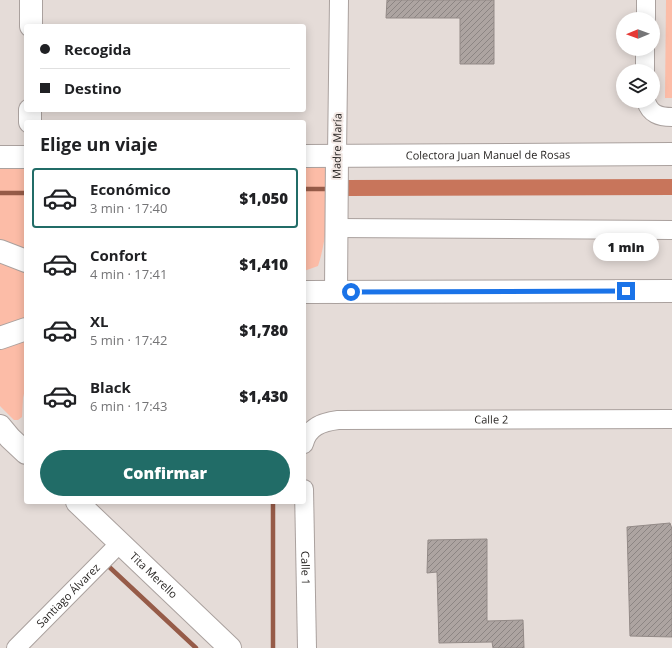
<!DOCTYPE html>
<html lang="es">
<meta charset="utf-8">
<style>
:root{--surface:#fff;--page:#f6f6f6;--text:#202124;--muted:#757577;--line:#e0e0e0;--accent:#216c67}
body{margin:0;font-family:"Open Sans",sans-serif;background:var(--page);color:var(--text);height:100vh;display:flex;flex-direction:column;font-size:15px;white-space:nowrap}
*{box-sizing:border-box;margin:0}
p{font-size:13px;color:var(--muted)}
.icon{flex:none;width:22px;height:22px;fill:none;stroke:currentColor;stroke-width:2;stroke-linecap:round;stroke-linejoin:round}
.map{position:relative;flex:1;overflow:hidden}
.side{position:absolute;left:24px;top:120px;width:282px;height:384px;display:flex;flex-direction:column;background:var(--surface);border-radius:4px;box-shadow:0 2px 10px #0003}
.side>*{flex:none}
.banner{position:absolute;left:24px;top:24px;width:282px;height:88px;border-radius:4px;box-shadow:0 2px 10px #0003;display:grid;align-content:center;height:88px;padding:0 16px;background:var(--surface)}
.needle{width:26px;rotate:269deg}
.tools{position:absolute;left:616px;top:12px;display:grid;gap:8px}
.tools a{display:grid;place-items:center;width:44px;height:44px;border-radius:50%;background:var(--surface);box-shadow:0 2px 10px #0003;font-size:20px}
.end{position:absolute;width:18px;height:18px;margin:-9px;border:5px solid #1a73e8;background:#fff;box-shadow:0 0 0 2px #fff}
.from{border-radius:50%}
.bubble{position:absolute;height:28px;border-radius:14px;background:var(--surface);box-shadow:0 2px 10px #0003;font-size:13px;font-weight:800;line-height:28px;text-align:center}
.banner b{display:flex;align-items:center;gap:14px;height:38px;font-size:15px}
.banner b+b{border-top:1px solid var(--line)}
.banner i{width:10px;height:10px;background:var(--text)}
ul{padding:0;list-style:none}
li{display:flex;align-items:center;gap:12px;height:60px;margin:0 8px 6px;padding:0 8px;border:2px solid transparent;border-radius:4px}
li div{flex:1}
li b{display:block;font-size:15px}
li em{font-style:normal;font-weight:800}
li.active{border-color:var(--accent)}
li>.icon{width:36px;height:36px;stroke-width:1.5}
h2{padding:0 16px;font-size:18px;line-height:48px}
.primary-button{display:flex;gap:8px;margin-top:auto;padding:8px 16px}
.primary-button a{flex:1;height:46px;border-radius:24px;background:var(--accent);color:#fff;font-size:16px;font-weight:800;line-height:46px;text-align:center}
.map>svg:first-child{display:block}
.grass{fill:#fcbca7}
.lines{fill:none;stroke-linecap:round;stroke-linejoin:round}
.stream{stroke:#965b48;stroke-width:4.5}
.canal{stroke:#c8755b;stroke-width:16}
.building{fill:url(#building-hatch);stroke:#938a87}
.street-casing{stroke:#aaa19e;stroke-width:20}
.secondary-casing{stroke:#aaa19e;stroke-width:24}
.highway-casing{stroke:#aaa19e;stroke-width:24}
.street{stroke:#fff;stroke-width:18}
.secondary{stroke:#fff;stroke-width:22}
.highway{stroke:#fff;stroke-width:22}
.route{stroke:#1a73e8;stroke-width:5}
.labels{text-anchor:middle;stroke-width:4;stroke-linejoin:round;paint-order:stroke}
.street-label{font-size:11px;fill:#221f1d;stroke:#f3e9e5}
</style>
<div class="map">
<svg width="672" height="648" viewBox="0 0 672 648">
<defs>
<pattern id="building-hatch" width="6" height="6" patternUnits="userSpaceOnUse"><rect width="6" height="6" fill="#ada4a1"/><path d="M-1 1l2-2M0 6l6-6M5 7l2-2" fill="none" stroke="#8c8583"/></pattern>
</defs>
<rect width="100%" height="100%" fill="#e5dcd8"/>
<g class="grass">
<path d="M666,0H672V98H665Z"/>
<path d="M304,161C314,163 323,162 327,172C328,204 328,236 318,266L304,271Z"/>
<path d="M0,166H26V250L0,241Z"/>
<path d="M0,262L26,271V322L0,331Z"/>
<path d="M26,338V385L23,398L22,417L18,420H14L0,406V346Z"/>
</g>
<g class="lines">
<g class="stream">
<path d="M304,189H328"/>
<path d="M0,193H26"/>
<path d="M273,502V648"/>
<path d="M105,563L196,648"/>
</g>
<path class="canal" d="M345,188L672,187"/>
</g>
<g class="building">
<path d="M387,0H494V64H460V18H386Z"/>
<path d="M670,523L672,529V637L630,636L627,527Z"/>
<path d="M487,539V621L523,620L524,648H493L492,642L439,643L437,572L427,573L428,540Z"/>
</g>
<g class="lines">
<g class="street-casing">
<g id="street">
<path d="M646,19V0"/>
<path d="M645,71V49"/>
<path d="M646,101C650,114 659,117 672,117"/>
<path d="M337,155L339,0"/>
<path d="M336,228L672,230"/>
<path id="s1" d="M304,444C308,427 322,422 338,420L672,419"/>
<path id="s2" d="M304,489L307,648"/>
<path id="s3" d="M16,648L120,543"/>
</g>
</g>
<g class="secondary-casing">
<g id="secondary">
<path d="M31,26V0"/>
<path d="M30,122V110"/>
<path id="s4" d="M304,156L672,154"/>
<path d="M0,157H26"/>
<path d="M336,292L337,155"/>
<path d="M0,426L10,438L26,453"/>
<path id="s5" d="M77,502L230,648"/>
</g>
</g>
<g class="highway-casing">
<g id="highway">
<path d="M0,251L26,261"/>
<path d="M304,292L672,291"/>
<path d="M0,338L26,329"/>
</g>
</g>
<use href="#street" class="street"/>
<use href="#secondary" class="secondary"/>
<use href="#highway" class="highway"/>
</g>
<g class="lines">
<path class="route" d="M351,292L626,291"/>
</g>
<g class="labels">
<g class="street-label">
<text transform="translate(337 146) rotate(-89)" y="4">Madre María</text>
<text dy="4" stroke="none"><textPath href="#s4" startOffset="184">Colectora Juan Manuel de Rosas</textPath></text>
<text dy="4" stroke="none"><textPath href="#s1" startOffset="198">Calle 2</textPath></text>
<text dy="4" stroke="none"><textPath href="#s2" startOffset="79">Calle 1</textPath></text>
<text dy="4" stroke="none"><textPath href="#s5" startOffset="106">Tita Merello</textPath></text>
<text dy="4" stroke="none"><textPath href="#s3" startOffset="74">Santiago Álvarez</textPath></text>
</g>
</g>
</svg>
<div class="tools">
<a><svg class="needle" viewBox="-14 -14 28 28"><path d="M0-13l5 13h-10z" fill="#e53935"/><path d="M0 13l5-13h-10z" fill="#757577"/></svg></a>
<a><svg class="icon" aria-label="layers" viewBox="0 0 24 24"><path d="M12 4l9 5-9 5-9-5zM3 14l9 5 9-5"/></svg></a>
</div>
<i class="end from" style="left:351px;top:292px"></i>
<i class="end" style="left:626px;top:291px"></i>
<div class="bubble" style="left:593px;top:233px;width:66px">1 min</div>
<div class="banner">
<b><i class="from"></i>Recogida</b>
<b><i></i>Destino</b>
</div>
<section class="side">
<h2>Elige un viaje</h2>
<ul>
<li class="active"><svg class="icon" aria-label="car" viewBox="0 0 24 24"><path d="M5 17H2v-5l4-1 3-4h7l3 4 3 1v5h-3M9 17h6M6 11h13"/><circle cx="7" cy="17" r="2"/><circle cx="17" cy="17" r="2"/></svg><div><b>Económico</b><p>3 min · 17:40</p></div><em>$1,050</em></li>
<li><svg class="icon" aria-label="car" viewBox="0 0 24 24"><path d="M5 17H2v-5l4-1 3-4h7l3 4 3 1v5h-3M9 17h6M6 11h13"/><circle cx="7" cy="17" r="2"/><circle cx="17" cy="17" r="2"/></svg><div><b>Confort</b><p>4 min · 17:41</p></div><em>$1,410</em></li>
<li><svg class="icon" aria-label="car" viewBox="0 0 24 24"><path d="M5 17H2v-5l4-1 3-4h7l3 4 3 1v5h-3M9 17h6M6 11h13"/><circle cx="7" cy="17" r="2"/><circle cx="17" cy="17" r="2"/></svg><div><b>XL</b><p>5 min · 17:42</p></div><em>$1,780</em></li>
<li><svg class="icon" aria-label="car" viewBox="0 0 24 24"><path d="M5 17H2v-5l4-1 3-4h7l3 4 3 1v5h-3M9 17h6M6 11h13"/><circle cx="7" cy="17" r="2"/><circle cx="17" cy="17" r="2"/></svg><div><b>Black</b><p>6 min · 17:43</p></div><em>$1,430</em></li>
</ul>
<div class="primary-button"><a>Confirmar</a></div>
</section>
</div>
